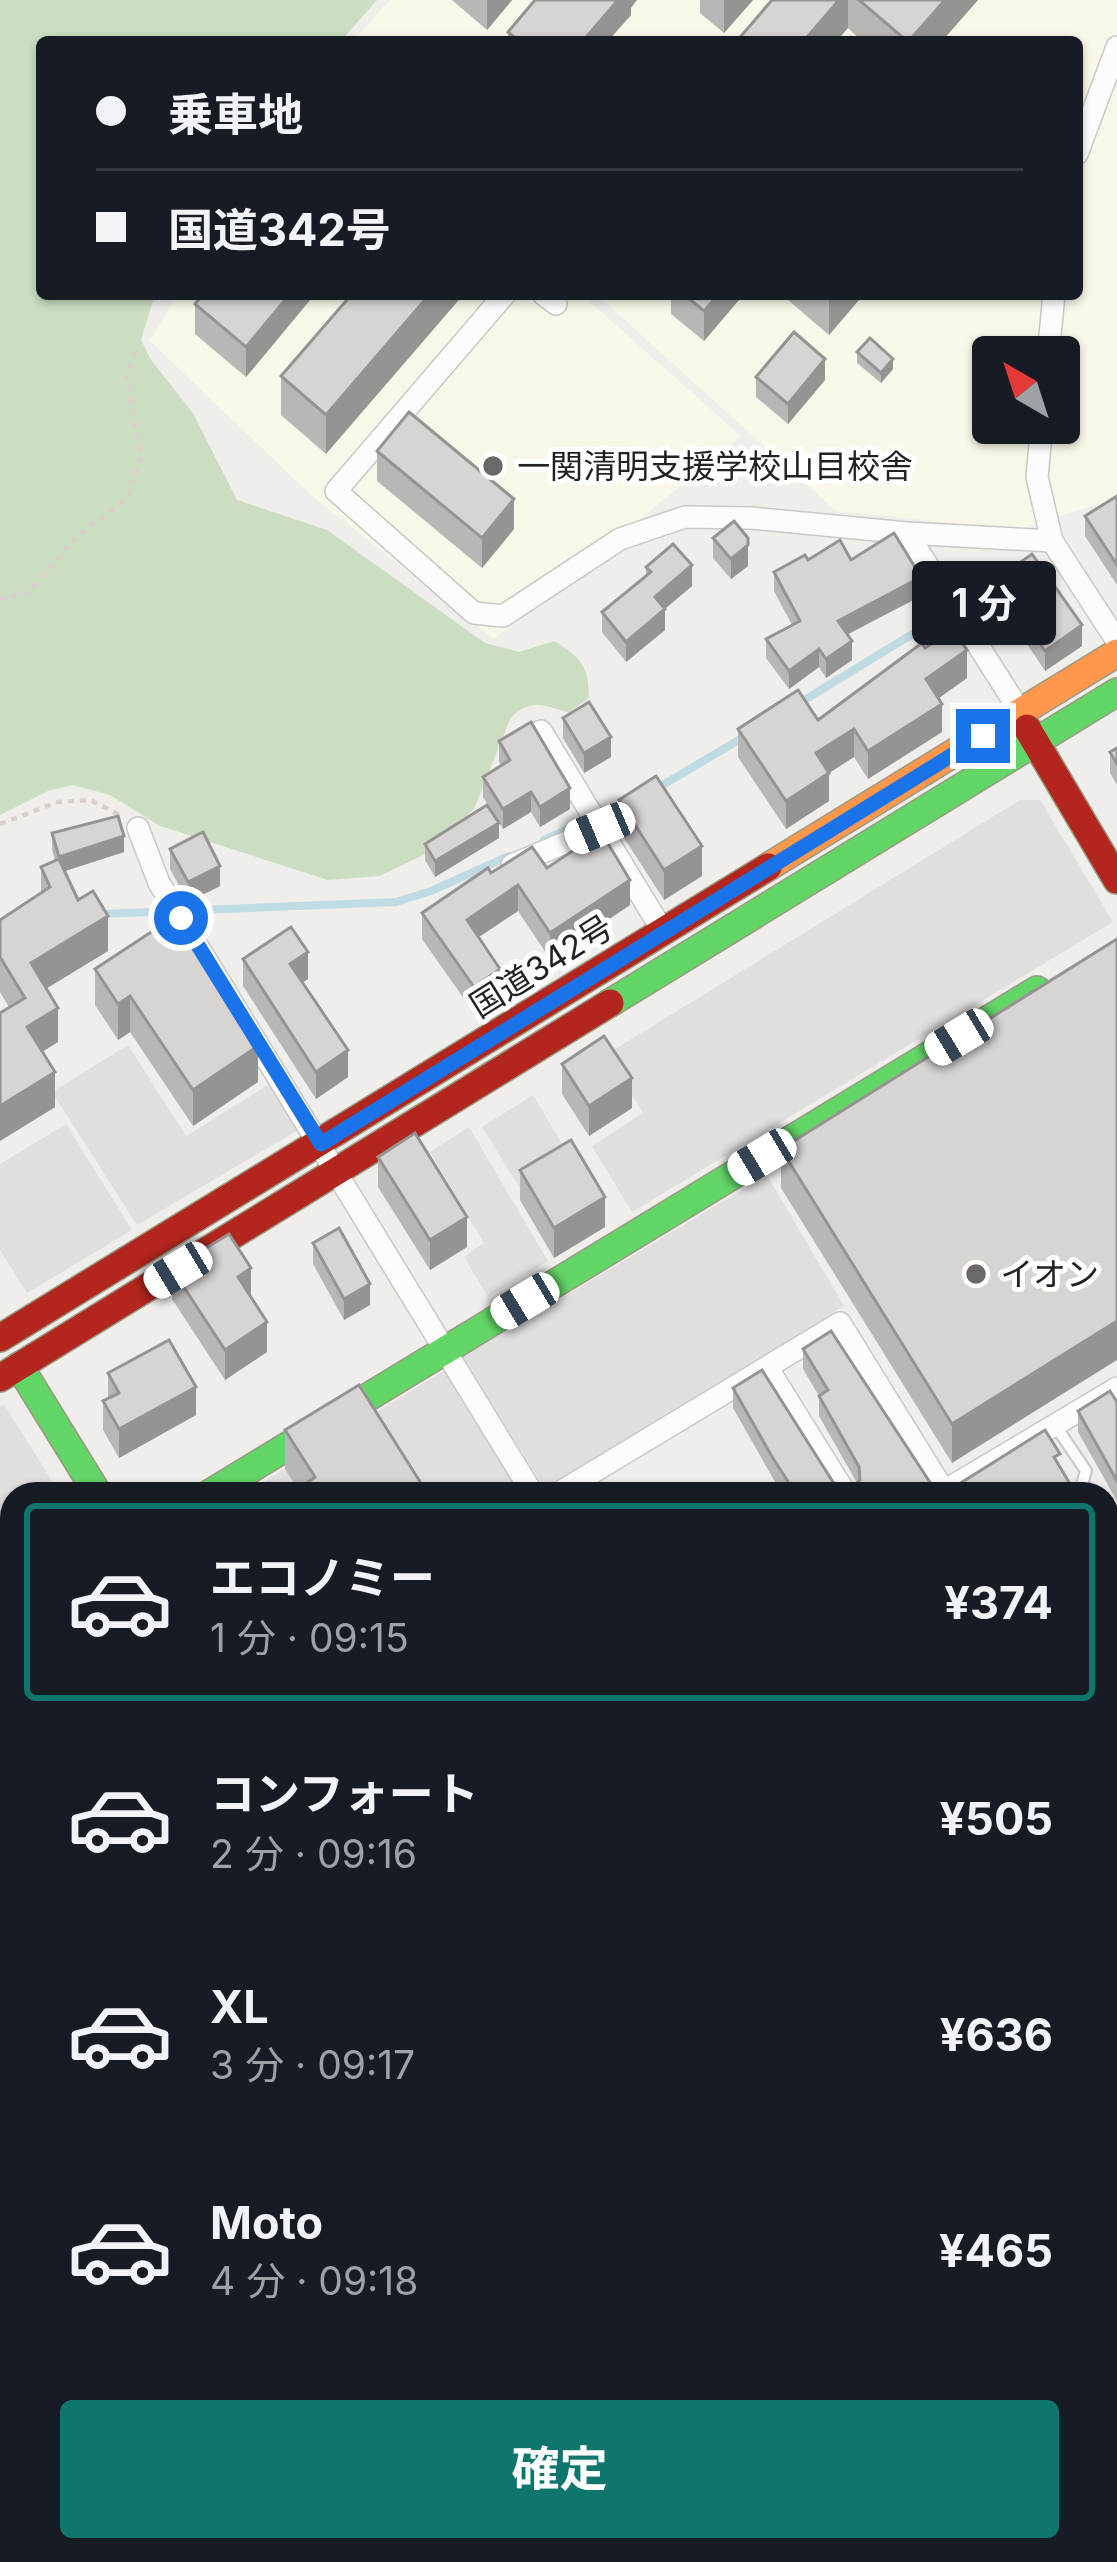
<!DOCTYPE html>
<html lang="ja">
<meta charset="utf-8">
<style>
:root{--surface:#171b24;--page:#242831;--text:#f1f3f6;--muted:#9ea1a6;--line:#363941;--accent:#0f766e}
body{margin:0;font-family:Inter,"Noto Sans JP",sans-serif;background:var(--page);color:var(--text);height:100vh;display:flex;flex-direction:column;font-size:45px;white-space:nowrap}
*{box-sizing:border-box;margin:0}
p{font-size:39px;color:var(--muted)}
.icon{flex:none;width:66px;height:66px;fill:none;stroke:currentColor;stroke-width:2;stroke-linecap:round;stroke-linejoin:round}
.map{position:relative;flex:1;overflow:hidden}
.panel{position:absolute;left:0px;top:1482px;width:1119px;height:1080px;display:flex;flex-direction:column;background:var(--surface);border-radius:36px 36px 0 0;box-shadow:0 3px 9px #0004}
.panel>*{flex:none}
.hud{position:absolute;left:36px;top:36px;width:1047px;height:264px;border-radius:12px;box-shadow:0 3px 9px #0004;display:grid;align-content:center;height:264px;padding:0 60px;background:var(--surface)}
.needle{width:78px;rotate:321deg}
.buttons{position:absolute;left:972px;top:336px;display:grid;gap:24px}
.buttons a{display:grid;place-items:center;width:108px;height:108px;border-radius:12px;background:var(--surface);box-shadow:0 3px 9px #0004;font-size:60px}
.end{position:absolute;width:54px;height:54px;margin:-27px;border:15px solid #1a73e8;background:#fff;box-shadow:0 0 0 6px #fff}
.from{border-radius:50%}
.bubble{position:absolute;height:84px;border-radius:12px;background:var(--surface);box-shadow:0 3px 9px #0004;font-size:39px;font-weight:700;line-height:84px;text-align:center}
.car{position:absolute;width:36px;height:72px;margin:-36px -18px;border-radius:15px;box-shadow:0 0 9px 3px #0007;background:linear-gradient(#fff 24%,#345 0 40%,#fff 0 76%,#345 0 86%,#fff 0)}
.hud b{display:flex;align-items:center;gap:42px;height:114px;font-size:45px}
.hud b+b{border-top:3px solid var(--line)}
.hud i{width:30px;height:30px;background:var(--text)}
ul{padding:21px 0 0;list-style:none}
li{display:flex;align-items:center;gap:36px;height:198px;margin:0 24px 18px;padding:0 36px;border:6px solid transparent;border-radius:12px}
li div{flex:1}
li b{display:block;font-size:45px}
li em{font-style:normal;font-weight:700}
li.current{border-color:var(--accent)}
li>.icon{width:108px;height:108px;stroke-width:1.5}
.action{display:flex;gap:24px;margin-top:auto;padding:24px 60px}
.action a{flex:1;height:138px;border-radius:12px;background:var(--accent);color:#fff;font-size:48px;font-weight:700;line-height:138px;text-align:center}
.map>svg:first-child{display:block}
.education{fill:#f8f7e8;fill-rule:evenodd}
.farmland{fill:#efefdf}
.forest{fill:#cbdec1}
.parking{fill:#e0dfde}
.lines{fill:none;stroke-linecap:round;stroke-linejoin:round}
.stream{stroke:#bfdbe3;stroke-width:8}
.lane-casing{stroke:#c9c8c7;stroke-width:14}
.street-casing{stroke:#c9c8c7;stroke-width:24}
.fast-casing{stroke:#999a82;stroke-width:30}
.slow-casing{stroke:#999a82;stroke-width:30}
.jam-casing{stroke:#999a82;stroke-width:30}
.path{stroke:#dccecd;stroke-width:4.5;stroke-dasharray:6 6;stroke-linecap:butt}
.lane{stroke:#fdfcfc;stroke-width:10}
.street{stroke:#fdfcfc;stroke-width:21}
.fast{stroke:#63d668;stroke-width:27}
.slow{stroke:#ff974d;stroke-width:27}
.jam{stroke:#b3261e;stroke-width:27}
.wall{fill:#b9b6b5}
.shaded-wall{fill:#969493}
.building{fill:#d7d4d2;stroke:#969493;stroke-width:3}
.route{stroke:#1a73e8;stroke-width:15}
.poi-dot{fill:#6a6968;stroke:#fff;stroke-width:4.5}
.labels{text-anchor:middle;stroke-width:10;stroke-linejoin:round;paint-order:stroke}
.poi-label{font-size:33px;fill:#222;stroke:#fff;text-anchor:start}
.street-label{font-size:33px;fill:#222;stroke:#fff}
</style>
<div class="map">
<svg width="1117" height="2562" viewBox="0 0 1117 2562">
<rect width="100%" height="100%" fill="#f0eeeb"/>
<g class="education">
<path d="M390,0H1117V498L1017,530L836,511L596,294H1077V42H352ZM993,357H1059V423H993Z"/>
<path d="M178,294H581L741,436L494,639L312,496L150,341Z"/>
</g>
<path class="farmland" d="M395,2550H619L613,2562H375Z"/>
<path class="forest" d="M0,0H377L340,42H42V294H155L141,340L151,360L193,413L237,500L327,530L485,643L519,652L554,641C580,656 589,666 589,697L569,713C544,705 529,698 510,719L474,809L429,852L380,876L328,880L160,826L110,795L73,785L48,791L0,815Z"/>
<g class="parking">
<path d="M1020,800H1040L1113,922L632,1212L592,1146L643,1113L607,1054Z"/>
<path d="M128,1045L186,1136L268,1085L298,1130L137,1225L52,1092Z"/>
<path d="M533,1095L573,1162L523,1193L482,1127Z"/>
<path d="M66,1124L132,1230L27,1293L0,1250V1164Z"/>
<path d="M469,1127L548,1261L488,1297L464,1257L484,1243L430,1152Z"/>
<path d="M767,1175L844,1306L557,1486L540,1481L463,1357Z"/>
<path d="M445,1370L521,1494H244Z"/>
<path d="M4,1404L60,1494H12V1798L0,1779V1406Z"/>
</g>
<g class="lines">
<g class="stream">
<path d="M969,600L993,585"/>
<path d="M798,704L937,619"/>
<path d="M654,790L744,737"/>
<path d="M544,840L624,804"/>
<path d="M101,914L396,902L431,891L509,856"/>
<path d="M1107,1830L1117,1821"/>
<path d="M0,2079L12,2072"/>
<path d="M0,2311L12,2315"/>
<path d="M0,2345L12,2331"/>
<path d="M257,2550L267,2562"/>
<path d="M108,2562L128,2550"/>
</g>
<g class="lane-casing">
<g id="lane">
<path d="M1055,1425L1086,1471L1079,1494"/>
<path d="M1107,1540L1117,1556"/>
</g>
</g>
<g class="street-casing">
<g id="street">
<path d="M1077,154L1117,47"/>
<path d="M505,294L336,491L474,613L503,616L620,539L685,517L751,518L907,533L1052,541L1117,641"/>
<path d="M543,294L556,304"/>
<path d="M1048,357L1054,294"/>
<path d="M1042,423L1037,477L1052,541"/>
<path d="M907,533L1021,713"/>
<path d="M541,731L664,933"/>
<path d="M138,828L159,883L533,1494"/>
<path d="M512,865L600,828"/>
<path d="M767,1367L846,1494"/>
<path d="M557,1494L840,1323L944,1491L1117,1388"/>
<path d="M1107,1636L1117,1630"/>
<path d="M1107,1847L1117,1838"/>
<path d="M1107,2106L1117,2100"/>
<path d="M0,2178L12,2198"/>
<path d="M1107,2424L1117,2440"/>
<path d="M238,2550L248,2562"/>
<path d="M859,2550L866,2562"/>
<path d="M133,2562L152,2550"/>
<path d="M358,2562L378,2550"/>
</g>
</g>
<g class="fast-casing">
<g id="fast">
<path d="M610,1003L1117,692"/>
<path d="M19,1366L98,1494"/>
<path d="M209,1494L1037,990"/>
</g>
</g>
<g class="slow-casing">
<path id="slow" d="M768,867L1117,653"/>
</g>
<g class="jam-casing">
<g id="jam">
<path d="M1027,728L1117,880"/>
<path d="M0,1338L768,867"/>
<path d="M0,1378L610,1003"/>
<path d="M1111,2562L1117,2560"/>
</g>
</g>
<g class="path">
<path d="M0,599L29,592L79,534L127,499L141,457L127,377L137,346"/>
<path d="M0,824L58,802L90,800L124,817"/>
<path d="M0,2327L12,2314"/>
</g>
<use href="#lane" class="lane"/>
<use href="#street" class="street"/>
<use href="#fast" class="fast"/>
<use href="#slow" class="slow"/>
<use href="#jam" class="jam"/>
</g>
<g class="wall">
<path d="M452,0H512L487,30Z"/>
<path d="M700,0H753L724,33L700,13Z"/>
<path d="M772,0H978L941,42H863L848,28Z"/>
<path d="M631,8V15L607,42H508V32Z"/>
<path d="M203,294H315L246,377L195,334V304Z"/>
<path d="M352,294L326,454L281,415V376Z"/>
<path d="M671,294H744L704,341L671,314Z"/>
<path d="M781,294H864L829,335Z"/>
<path d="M857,352L893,369L881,383L857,363Z"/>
<path d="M756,377L825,380L788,424L756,397Z"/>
<path d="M377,451L514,529L482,568L377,481Z"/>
<path d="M1117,496V585L1085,536V516Z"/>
<path d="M713,538L748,566L731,579L713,558Z"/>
<path d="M808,560H851L921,596L847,635L852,660L826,678L819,667L789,689L766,658V639L792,625L774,591V572Z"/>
<path d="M646,567L692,586L665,609V630L626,662L602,632V612L646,576Z"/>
<path d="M988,585L1082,646L1045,671L1013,623L1005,629L988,605Z"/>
<path d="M925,648L967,678L938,699L942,732L868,779L854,757L829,773V801L786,829L738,757V729L818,720Z"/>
<path d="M563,718L611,757L584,773L563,738Z"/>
<path d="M499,741L570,809L540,827L531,812L503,829L483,797V777L501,766L499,761Z"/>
<path d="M1117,748V785L1110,773V752Z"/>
<path d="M619,800L702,876L664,900L619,830Z"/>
<path d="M52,833L124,852L64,871L78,900L108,951L46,988L58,1042L42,1052L55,1107L0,1141V1013L9,1007L0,992V920L41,893V867L55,861L52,849Z"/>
<path d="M499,838L435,877L425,860V844Z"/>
<path d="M170,849L220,886L188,902L170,869Z"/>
<path d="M547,868L630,905L550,959L518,911L479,937L500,995L474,1013L422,939V913L491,873Z"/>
<path d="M1117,939L952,1463L781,1188V1149Z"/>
<path d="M243,959L308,979L303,982L348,1077L316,1099L243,986Z"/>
<path d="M95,969L258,1082L193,1126L130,1032L118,1040L95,1005Z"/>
<path d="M562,1064L632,1108L589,1136L562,1094Z"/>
<path d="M378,1157L467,1247L430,1270L378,1187Z"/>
<path d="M520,1170L605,1227L554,1258L520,1200Z"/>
<path d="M313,1243L370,1305L344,1320L313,1264Z"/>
<path d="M172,1269L267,1352L225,1380L172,1299Z"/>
<path d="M803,1349L937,1493L941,1494H782L733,1408V1388L840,1487H853L857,1483L819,1416V1396L803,1369Z"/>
<path d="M108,1373L196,1415L119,1458L103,1430V1401L108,1399Z"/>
<path d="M1117,1402V1501L1078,1432V1411Z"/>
<path d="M285,1430L424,1494H301L285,1469Z"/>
<path d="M12,1832V1917L8,1911L0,1909V1840Z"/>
<path d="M1117,2362L1115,2404L1107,2389V2368Z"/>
<path d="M279,2550H309V2562H286Z"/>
</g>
<g class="shaded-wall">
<path d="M487,0H512L487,30Z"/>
<path d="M618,0H637L631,8V15L607,42H582Z"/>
<path d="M724,0H753L724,33Z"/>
<path d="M839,0H848V28L836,42H803Z"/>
<path d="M945,0H978L941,42H908Z"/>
<path d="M290,294H315L246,377V347Z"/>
<path d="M430,294H464L326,454V415Z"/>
<path d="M719,294H744L704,341V311Z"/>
<path d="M830,294H864L829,335V296Z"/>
<path d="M825,359V380L788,424V404Z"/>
<path d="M893,359V369L881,383V373Z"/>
<path d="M514,499V529L482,568V538Z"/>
<path d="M748,545V566L731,579V559Z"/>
<path d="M692,565V586L655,617V597Z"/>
<path d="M921,577V596L838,639V621Z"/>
<path d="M1013,603V623L1005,629V609Z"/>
<path d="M665,609V630L626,662V642Z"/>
<path d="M1082,625V646L1045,671V651Z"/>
<path d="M852,641V660L826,678V659Z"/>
<path d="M819,649V667L789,689V671Z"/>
<path d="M967,650V678L926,707V679Z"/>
<path d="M942,704V732L868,779V751Z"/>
<path d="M854,729V757L829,773V801L786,829V801L816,753Z"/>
<path d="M611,737V757L584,773V753Z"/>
<path d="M570,788V809L540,827V807Z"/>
<path d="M531,792V812L503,829V809Z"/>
<path d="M499,823V838L435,877V861Z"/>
<path d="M124,836V852L59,873V857Z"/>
<path d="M702,846V876L664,900V870Z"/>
<path d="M220,866V886L188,902V882Z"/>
<path d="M630,880V905L550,959V933Z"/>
<path d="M518,885V911L467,945V920Z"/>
<path d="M108,916V951L31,998V963Z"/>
<path d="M308,952V979L290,990V964Z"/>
<path d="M500,969V995L474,1013V987Z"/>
<path d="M130,996V1032L118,1040V1004Z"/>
<path d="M58,1008V1042L27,1061V1027Z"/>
<path d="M258,1046V1082L193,1126V1090Z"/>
<path d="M348,1050V1077L316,1099V1072Z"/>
<path d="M55,1072V1107L0,1141V1106Z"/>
<path d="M632,1078V1108L589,1136V1106Z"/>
<path d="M605,1197V1227L554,1258V1228Z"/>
<path d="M467,1217V1247L430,1270V1240Z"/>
<path d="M251,1268V1298L238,1277Z"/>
<path d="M370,1284V1305L344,1320V1299Z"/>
<path d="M1117,1321V1360L952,1463V1424Z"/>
<path d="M267,1322V1352L225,1380V1350Z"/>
<path d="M196,1387V1415L119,1458V1429Z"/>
<path d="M1116,1595V1615L1107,1619V1599Z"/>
<path d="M1113,1761V1788L1107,1791V1765Z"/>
<path d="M1117,1896V1937L1107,1948V1927L1111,1906Z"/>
<path d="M11,2012V2035L0,2042V2019Z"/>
<path d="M1117,2059V2083L1107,2089V2065Z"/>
<path d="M1115,2265V2284L1107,2289V2270Z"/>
<path d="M1117,2482V2502L1107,2505V2485Z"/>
<path d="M12,2503V2530L0,2538V2511Z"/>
<path d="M303,2550H309V2562H293V2556Z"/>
</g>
<g class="building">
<path d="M535,0H618L582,42H520L508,32Z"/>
<path d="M772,0H839L803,42H736Z"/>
<path d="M859,0H945L908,42Z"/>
<path d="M203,294H290L246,347L195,304Z"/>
<path d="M352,294H430L326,415L281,376Z"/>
<path d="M683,294H719L704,311Z"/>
<path d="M794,332L825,359L788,404L756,377Z"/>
<path d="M870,338L893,359L881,373L857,352Z"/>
<path d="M409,412L514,499L482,538L377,451Z"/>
<path d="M1117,496V565L1085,516Z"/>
<path d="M734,521L748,538V545L731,559L713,538Z"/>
<path d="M894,533L921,577L838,621L852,641L826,659L819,649L789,671L766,639L800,621L774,572L805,555L808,560L840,540L851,560Z"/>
<path d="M673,544L692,565L655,597L665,609L626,642L602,612L651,572L646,567Z"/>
<path d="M1032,554L1082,625L1045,651L1013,603L1005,609L988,585Z"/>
<path d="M952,629L967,650L926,679L942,704L868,751L854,729L816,753L829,773L786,801L738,729L798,690L818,720L922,643L925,648Z"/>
<path d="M589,702L611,737L584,753L563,718Z"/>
<path d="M531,722L570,788L540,807L531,792L503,809L483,777L510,760L499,741Z"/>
<path d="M1117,748V764L1110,752Z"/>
<path d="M656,776L702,846L664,870L619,800Z"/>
<path d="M487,805L499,823L435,861L425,844Z"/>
<path d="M118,816L124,836L59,857L52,833Z"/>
<path d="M203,832L220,866L188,882L170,849Z"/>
<path d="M601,832L630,880L550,933L518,885L467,920L500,969L474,987L422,913L488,868L491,873L532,847L547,868Z"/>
<path d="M59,859L78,900L93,891L108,916L31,963L58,1008L27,1027L55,1072L0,1106V1013L25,998L0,957V920L50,887L41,867Z"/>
<path d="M174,917L258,1046L193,1090L130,996L118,1004L95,969Z"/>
<path d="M291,927L308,952L290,964L348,1050L316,1072L243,959Z"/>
<path d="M1117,939V1321L952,1424L781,1149Z"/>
<path d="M604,1036L632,1078L589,1106L562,1064Z"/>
<path d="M415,1133L467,1217L430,1240L378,1157Z"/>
<path d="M571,1140L605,1197L554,1228L520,1170Z"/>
<path d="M339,1228L370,1284L344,1299L313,1243Z"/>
<path d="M229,1234L251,1268L238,1277L267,1322L225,1350L172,1269Z"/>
<path d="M831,1331L937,1493L941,1494H796L771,1455L733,1388L762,1370L833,1482L840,1487H853L860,1480L859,1467L819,1396L828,1390L803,1349Z"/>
<path d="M169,1340L196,1387L119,1429L103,1401L119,1393L108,1373Z"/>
<path d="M359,1385L424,1488L414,1494H315L308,1482L315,1477L285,1430Z"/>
<path d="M1110,1391L1117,1402V1481L1078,1411Z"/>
<path d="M1045,1430L1060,1454L1054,1457L1076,1494H943Z"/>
<path d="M1107,1546L1117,1562V1595L1107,1599Z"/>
<path d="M1107,1750L1113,1761L1107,1765Z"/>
<path d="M12,1832V1894L8,1888L0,1886V1840Z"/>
<path d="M1112,1850L1117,1852V1896L1111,1906L1117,1911V1917L1107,1927V1858Z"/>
<path d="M0,1910L5,1918L12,1920V2014L11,2012L0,2019Z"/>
<path d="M1117,2011V2059L1107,2065V2017Z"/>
<path d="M1117,2184V2272L1115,2265L1107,2270V2187Z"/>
<path d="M1117,2362V2383L1115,2384L1107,2368Z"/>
<path d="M1107,2437L1117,2463V2482L1107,2485Z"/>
<path d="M12,2457V2503L0,2511V2465Z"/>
<path d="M215,2550H236L246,2562H199Z"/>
<path d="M647,2550H838L839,2552L853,2550L859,2562H624L623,2557Z"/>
</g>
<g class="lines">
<path class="route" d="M181,918L321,1144L983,736"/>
</g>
<g class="poi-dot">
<circle cx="493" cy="466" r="12"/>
<circle cx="976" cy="1274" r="12"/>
</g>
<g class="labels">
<g class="poi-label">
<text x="517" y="478">一関清明支援学校山目校舎</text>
<text x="1000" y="1286">イオン</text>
</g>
<g class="street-label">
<text transform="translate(541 966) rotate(-32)" y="12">国道342号</text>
</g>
</g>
</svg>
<div class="buttons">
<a><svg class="needle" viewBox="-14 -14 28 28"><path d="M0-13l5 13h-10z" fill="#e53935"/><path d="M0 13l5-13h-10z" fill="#9ea1a6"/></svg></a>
</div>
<i class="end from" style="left:181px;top:918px"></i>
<i class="end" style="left:983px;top:736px"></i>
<div class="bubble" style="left:912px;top:561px;width:144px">1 分</div>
<i class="car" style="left:600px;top:828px;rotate:247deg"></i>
<i class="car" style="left:959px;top:1037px;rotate:239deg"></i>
<i class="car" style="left:762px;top:1157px;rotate:239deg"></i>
<i class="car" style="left:178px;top:1270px;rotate:239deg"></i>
<i class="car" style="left:525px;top:1301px;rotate:239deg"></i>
<div class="hud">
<b><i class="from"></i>乗車地</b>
<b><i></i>国道342号</b>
</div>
<section class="panel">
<ul>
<li class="current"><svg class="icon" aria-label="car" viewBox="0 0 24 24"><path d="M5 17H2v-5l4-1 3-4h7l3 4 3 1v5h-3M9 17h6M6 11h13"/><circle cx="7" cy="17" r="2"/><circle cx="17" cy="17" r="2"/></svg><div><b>エコノミー</b><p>1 分 · 09:15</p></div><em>¥374</em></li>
<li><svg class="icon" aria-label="car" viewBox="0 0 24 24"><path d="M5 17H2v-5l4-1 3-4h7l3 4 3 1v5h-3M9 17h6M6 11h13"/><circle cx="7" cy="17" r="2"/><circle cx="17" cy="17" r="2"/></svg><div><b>コンフォート</b><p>2 分 · 09:16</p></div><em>¥505</em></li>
<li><svg class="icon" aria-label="car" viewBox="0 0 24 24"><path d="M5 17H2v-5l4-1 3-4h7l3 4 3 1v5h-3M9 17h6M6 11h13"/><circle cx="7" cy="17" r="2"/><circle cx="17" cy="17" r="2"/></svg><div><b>XL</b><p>3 分 · 09:17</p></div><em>¥636</em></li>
<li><svg class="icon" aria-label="car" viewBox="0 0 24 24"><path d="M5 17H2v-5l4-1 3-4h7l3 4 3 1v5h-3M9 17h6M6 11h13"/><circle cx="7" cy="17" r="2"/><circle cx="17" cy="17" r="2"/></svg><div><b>Moto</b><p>4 分 · 09:18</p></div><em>¥465</em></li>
</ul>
<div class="action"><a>確定</a></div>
</section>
</div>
